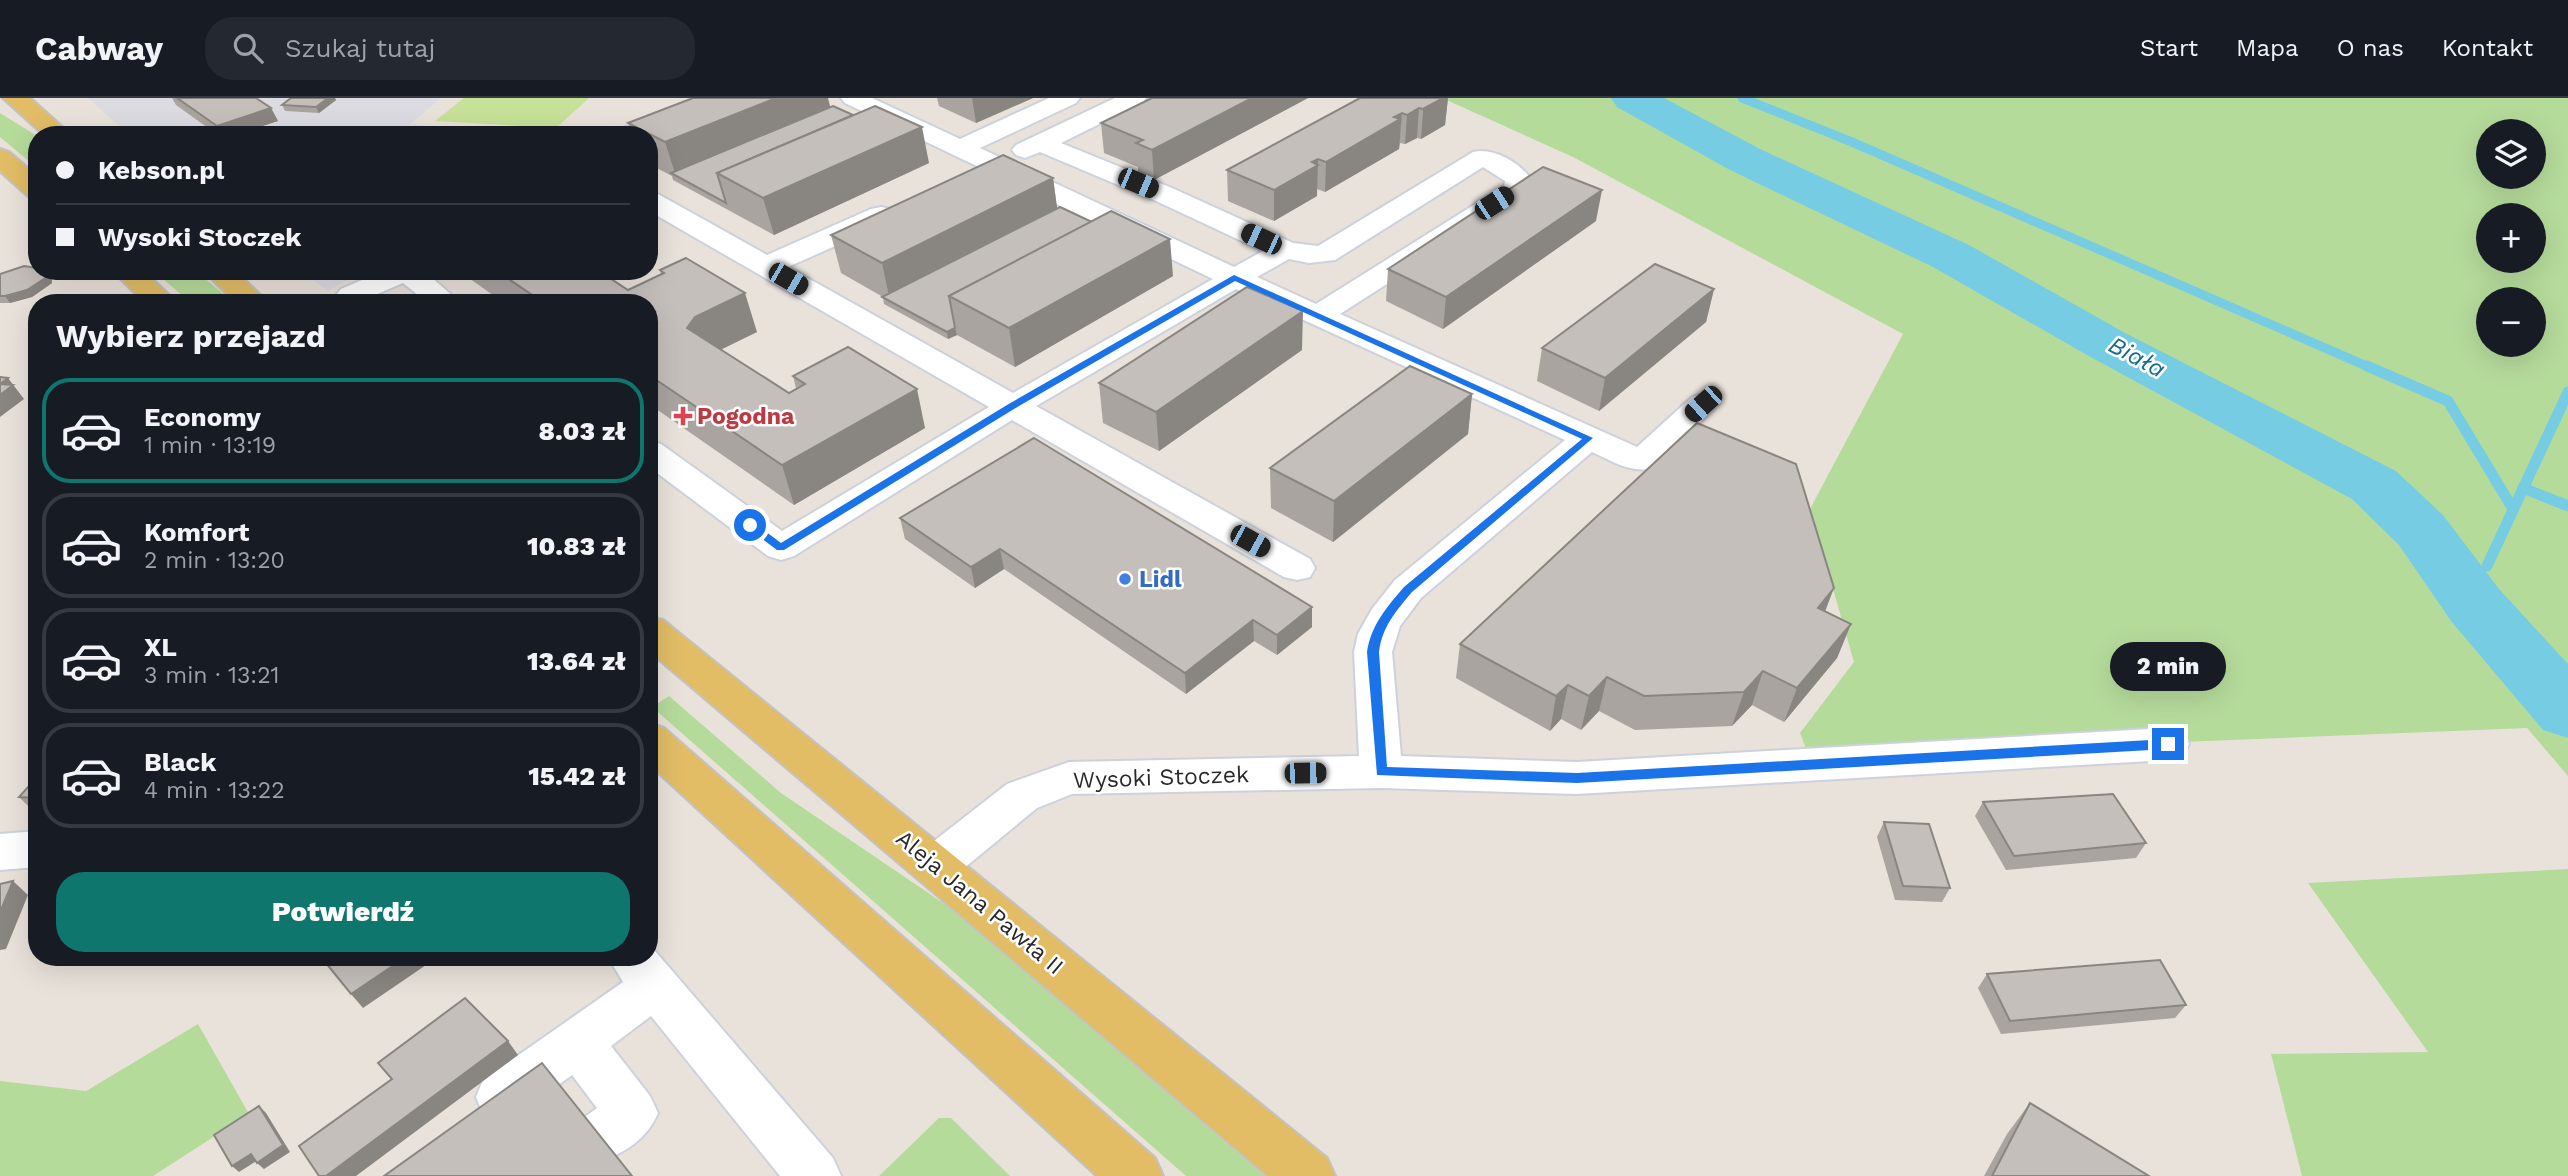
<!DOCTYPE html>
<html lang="pl">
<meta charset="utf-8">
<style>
:root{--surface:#171b24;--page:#242831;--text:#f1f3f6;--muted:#9ea1a6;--line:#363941;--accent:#0f766e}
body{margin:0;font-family:"Work Sans",sans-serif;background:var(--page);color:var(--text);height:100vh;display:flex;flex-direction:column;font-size:26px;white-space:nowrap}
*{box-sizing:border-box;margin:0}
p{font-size:23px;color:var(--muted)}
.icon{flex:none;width:38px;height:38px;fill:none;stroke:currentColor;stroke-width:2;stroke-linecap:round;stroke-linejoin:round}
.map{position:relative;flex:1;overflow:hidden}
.drawer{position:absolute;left:28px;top:196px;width:630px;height:672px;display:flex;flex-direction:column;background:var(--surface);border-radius:28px;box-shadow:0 7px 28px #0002}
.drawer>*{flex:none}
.top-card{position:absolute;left:28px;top:28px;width:630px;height:154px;border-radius:28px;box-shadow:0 7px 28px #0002;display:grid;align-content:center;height:154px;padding:0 28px;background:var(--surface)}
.buttons{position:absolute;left:2476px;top:21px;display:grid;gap:14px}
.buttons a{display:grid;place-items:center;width:70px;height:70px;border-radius:50%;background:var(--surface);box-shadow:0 7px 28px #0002;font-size:35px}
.end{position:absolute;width:32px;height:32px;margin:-16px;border:9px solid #1a73e8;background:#fff;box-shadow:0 0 0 4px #fff}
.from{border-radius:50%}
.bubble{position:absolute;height:49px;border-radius:24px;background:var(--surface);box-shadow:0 7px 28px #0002;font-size:23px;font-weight:800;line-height:49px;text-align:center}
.car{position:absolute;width:21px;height:42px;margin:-21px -10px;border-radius:9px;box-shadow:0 0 5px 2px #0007;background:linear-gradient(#222 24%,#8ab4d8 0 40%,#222 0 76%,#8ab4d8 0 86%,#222 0)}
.top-card b{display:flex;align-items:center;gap:24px;height:66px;font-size:26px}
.top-card b+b{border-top:2px solid var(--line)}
.top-card i{width:18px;height:18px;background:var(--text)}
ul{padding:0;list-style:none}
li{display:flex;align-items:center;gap:21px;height:105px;margin:0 14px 10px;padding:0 14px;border:4px solid var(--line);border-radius:28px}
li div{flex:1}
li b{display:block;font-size:26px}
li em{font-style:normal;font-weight:800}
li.selected{border-color:var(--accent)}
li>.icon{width:63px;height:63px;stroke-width:1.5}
h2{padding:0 28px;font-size:32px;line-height:84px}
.cta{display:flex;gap:14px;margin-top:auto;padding:14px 28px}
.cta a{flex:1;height:80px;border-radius:28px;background:var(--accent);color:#fff;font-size:28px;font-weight:800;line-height:80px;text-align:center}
header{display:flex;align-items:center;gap:42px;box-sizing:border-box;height:98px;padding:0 35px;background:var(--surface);border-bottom:2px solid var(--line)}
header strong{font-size:33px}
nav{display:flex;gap:38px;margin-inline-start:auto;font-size:24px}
.search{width:490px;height:63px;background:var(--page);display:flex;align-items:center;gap:18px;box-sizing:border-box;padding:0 24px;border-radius:28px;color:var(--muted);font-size:26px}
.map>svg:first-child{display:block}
.industrial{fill:#dcdbe2}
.green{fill:#b5db9b;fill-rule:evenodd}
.pitch{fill:#c7e198}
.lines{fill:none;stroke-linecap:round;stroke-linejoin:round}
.stream-far1{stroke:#76cce2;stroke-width:9}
.stream{stroke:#76cce2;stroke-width:11}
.river{fill:#76cce2;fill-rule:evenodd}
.minor-casing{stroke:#cdd1db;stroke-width:4}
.major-casing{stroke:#c3c3c3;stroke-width:4}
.minor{fill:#fff;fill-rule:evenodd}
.major{fill:#e2bd66;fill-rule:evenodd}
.wall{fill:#a9a4a0}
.shaded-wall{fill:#898682}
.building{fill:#c4bfba;stroke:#898682;stroke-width:2}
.route{fill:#1a73e8}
.health-dot{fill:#e0444e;stroke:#fff;stroke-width:2.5}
.shop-dot{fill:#3f7fe0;stroke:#fff;stroke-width:2.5}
.labels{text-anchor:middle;stroke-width:5;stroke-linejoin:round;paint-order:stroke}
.health-label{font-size:23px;font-weight:bold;fill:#be3a42;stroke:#fff;text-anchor:start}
.shop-label{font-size:23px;font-weight:bold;fill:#366cbe;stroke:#fff;text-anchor:start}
.street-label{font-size:23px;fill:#282828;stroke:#fff}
.water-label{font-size:24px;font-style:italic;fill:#196b8a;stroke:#fff}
</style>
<header>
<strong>Cabway</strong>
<div class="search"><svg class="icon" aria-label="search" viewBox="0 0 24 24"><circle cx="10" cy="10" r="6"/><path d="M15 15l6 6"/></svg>Szukaj tutaj</div>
<nav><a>Start</a><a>Mapa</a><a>O nas</a><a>Kontakt</a></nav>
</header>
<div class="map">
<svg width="2568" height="1078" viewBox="0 0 2568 1078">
<rect width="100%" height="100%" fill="#e9e2da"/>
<g class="industrial">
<path d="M88,0H441L410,26L481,33L486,37H129Z"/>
<path d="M301,173H364L328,193Z"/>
</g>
<g class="green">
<path d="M1442,0H2568V678L2527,630L1809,659L1800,635L1854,564L1810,411L1903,236L1573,59ZM2488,33H2534V79H2488ZM2488,117H2534V163H2488ZM2488,201H2534V247H2488Z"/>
<path d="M0,15L37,38V70L0,39Z"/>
<path d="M167,173H196L234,205H191L162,180Z"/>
<path d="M669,598L781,695L949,809L1265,1078H1186L652,609Z"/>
<path d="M2568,771V1078H2302L2271,956L2428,954L2308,785Z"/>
<path d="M198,926L249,1016L153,1078H0V983L86,993Z"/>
<path d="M939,1020H951L1010,1078H879Z"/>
</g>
<path class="pitch" d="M464,0H589L556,30L435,23Z"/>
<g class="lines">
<path class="stream-far1" d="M1742,0L1852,44L2371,270"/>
<g class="stream">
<path d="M2367,268L2448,303L2513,411"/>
<path d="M2523,390L2568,408"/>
<path d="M2487,468L2568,294"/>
<path d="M2475,507L2482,480"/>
</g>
<path class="river" d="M1611,0H1664L1762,52L1969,147L2125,235L2396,373L2443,417L2499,491L2568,566V640L2543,632L2451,523L2399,447L2352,401L2087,257L1933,169L1730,72L1617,9Z"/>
<g class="minor-casing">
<g id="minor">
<path d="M700,0H734L730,5L649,37H614L617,32Z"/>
<path d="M841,0H872L960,41L1049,0H1080L1076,5L980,50L1234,169L1263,153L1154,102L1040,54L1025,60L1016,57L1012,52L1016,47L1115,0H1146L1142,5L1061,45L1172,90L1293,145L1318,148L1473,54C1493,49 1519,64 1531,81L1526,97L1340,216L1637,349L1692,299L1703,296L1714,299L1719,306L1653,370C1631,376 1612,363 1592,354L1421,500L1400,528L1392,554L1401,658L1577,664L2168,630L2183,635L2189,646L2183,657L2168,662L1577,696L1381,690L1072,696L1037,710L952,780L936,785L920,780L914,767L920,754L1007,686L1069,664L1359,658L1354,554L1358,536L1372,511L1395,482L1565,342L1236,191L1036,308L1310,461L1315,470L1310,479L1297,482L1284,479L1012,322L794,458L781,462L768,458L649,369V343L661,346L782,433L989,309L649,113V94L658,96L767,157L871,111L881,109L891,111L895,117L891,123L788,169L1013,295L1213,181L845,5ZM1483,69L1505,83L1504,88L1316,206L1257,179L1289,161L1309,165L1335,162Z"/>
<path d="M383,173H424L461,205H428L403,185L361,203H341L336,197L341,191Z"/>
<path d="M37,733V769L0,772V736Z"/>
<path d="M649,846L833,1060L841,1078H780L651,918L611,948L650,998L658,1015C647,1041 626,1054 600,1064L582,1057L574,1039L582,1021L597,1010L572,977L519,1016L501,1023L483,1016L476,999L483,982L623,884L608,859H649Z"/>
</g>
</g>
<g class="major-casing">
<g id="major">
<path d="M3,0H30L71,37H44Z"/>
<path d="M0,51L9,54L37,78V100L28,98L0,73Z"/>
<path d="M113,173H144L177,205H145Z"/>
<path d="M204,173H235L269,205H236Z"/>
<path d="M649,519L663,522L1327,1060L1335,1078H1268L649,553Z"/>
<path d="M649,625L664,630L1155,1060L1163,1078H1097L649,666Z"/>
</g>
</g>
<use href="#minor" class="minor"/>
<use href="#major" class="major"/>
</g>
<g class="wall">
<path d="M172,0H256L271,10L278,23L235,37H218L176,7Z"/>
<path d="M291,0H335L336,2L319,15L285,13L282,7Z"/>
<path d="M937,0H1033L976,25L939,8Z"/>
<path d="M1152,0H1308L1154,82L1138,75V69L1104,55L1101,25Z"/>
<path d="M1360,0H1448L1445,27L1421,41L1417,40L1405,46L1400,45L1399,51L1325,94L1317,91V98L1274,123L1228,103L1227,72Z"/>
<path d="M830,9L929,65L774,137L673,82L672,78L649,66V37H632L628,25Z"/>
<path d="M1053,80L1057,110L1173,178L1015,269L957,237L948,241L884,206L883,199L841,175L831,137Z"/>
<path d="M1596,123L1443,231L1386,203L1388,171Z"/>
<path d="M660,172L757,234L721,251L789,295L796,290L793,278L925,330L794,407L649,306V205H504L459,173H599L628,192L661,176Z"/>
<path d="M37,173H48L51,177L52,185L32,199L10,205H0V176Z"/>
<path d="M1714,191L1706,224L1599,313L1537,283L1542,250Z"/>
<path d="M1302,252L1159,353L1103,325L1099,285Z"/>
<path d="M1472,296L1468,336L1333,444L1271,410L1270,370Z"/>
<path d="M900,420L1312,509V529L1277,557L1254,543L1186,596L1004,471L975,490L905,441Z"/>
<path d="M1825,514L1851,526L1837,560L1784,624L1752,607L1732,628L1635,632L1599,613L1581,632L1561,621L1550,633L1456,580L1460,546Z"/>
<path d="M37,679V714L33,713L19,699Z"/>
<path d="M1983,704L2146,745L2136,760L2006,772L1975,718Z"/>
<path d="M1884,724L1950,790L1942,804L1895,802L1877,739Z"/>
<path d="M1987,876L2186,907L2175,920L2001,936L1978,890Z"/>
<path d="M2030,1005L2149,1078H1984L2007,1036Z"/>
</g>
<g class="shaded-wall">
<path d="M328,0H335L336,2L319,15L316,9Z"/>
<path d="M776,0H828L832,16L676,78L665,44Z"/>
<path d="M972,0H1033L976,25Z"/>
<path d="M1252,0H1308L1154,82L1152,52Z"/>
<path d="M1424,0H1448L1445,27L1421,41Z"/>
<path d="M271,10L278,23L235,37H221L217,28Z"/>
<path d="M1419,10L1417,40L1405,46L1407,17Z"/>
<path d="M1402,15L1399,51L1325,94L1326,64Z"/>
<path d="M922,29L929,65L774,137L763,100Z"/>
<path d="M1318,61L1317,98L1274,123V92Z"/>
<path d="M1053,80L1058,117L890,203L882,165Z"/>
<path d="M1602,92L1596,123L1443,231L1446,199Z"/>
<path d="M1170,141L1173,178L1015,269L1009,230Z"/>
<path d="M47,173H48L51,177L52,185L32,199L10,205L5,198Z"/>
<path d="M1714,191L1706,224L1599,313L1605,280Z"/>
<path d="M745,195L757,234L708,258L687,230L695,219Z"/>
<path d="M1303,213L1302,252L1159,353L1156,314Z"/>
<path d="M955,230L957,237L948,241L947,234Z"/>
<path d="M8,280L24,301L0,319V286Z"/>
<path d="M917,291L925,330L794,407L782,367Z"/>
<path d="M1472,296L1468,336L1333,444L1334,403Z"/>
<path d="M1000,451L1004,471L975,490L971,469Z"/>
<path d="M1834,490L1821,524L1818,510Z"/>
<path d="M1312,509V529L1277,557V537Z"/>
<path d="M1253,522L1254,543L1186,596L1185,575Z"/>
<path d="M1851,526L1837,560L1784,624L1797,590Z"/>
<path d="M1763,573L1752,607L1732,628L1744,594Z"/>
<path d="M1607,579L1599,613L1581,632L1589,598Z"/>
<path d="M1568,587L1561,621L1550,633L1556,598Z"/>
<path d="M13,783L28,797L6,851L0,852V814Z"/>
<path d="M406,859H425L429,865L363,910L351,896Z"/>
<path d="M508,943L518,957L356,1078H326Z"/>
<path d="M259,1008L266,1015L290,1054L264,1071L257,1065Z"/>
<path d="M251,1056L258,1062L239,1074L232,1068Z"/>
</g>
<g class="building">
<path d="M177,0H256L271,10L217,28Z"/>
<path d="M291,0H328L316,9L282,7Z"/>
<path d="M693,0H776L665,44L628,25Z"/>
<path d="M1152,0H1252L1152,52L1136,45L1143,42L1101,25Z"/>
<path d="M1360,0H1443L1423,11L1419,10L1407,17L1402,15L1394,19L1400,21L1326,64L1318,61L1312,64L1318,67L1274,92L1227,72Z"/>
<path d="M833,8L853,17L717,75L726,105L671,75Z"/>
<path d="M875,8L922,29L763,100L717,75Z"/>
<path d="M1003,57L1053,80L882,165L831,137Z"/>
<path d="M1543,69L1602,92L1446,199L1388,171Z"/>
<path d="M1060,109L1092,124L949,198L955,230L947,234L882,199Z"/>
<path d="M1111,113L1170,141L1009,230L949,198Z"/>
<path d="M686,160L745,195L695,219L687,230L789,295L805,286L793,278L848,249L917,291L782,367L649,277V205H544L497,173H599L628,192L664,175L660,172Z"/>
<path d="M1655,166L1714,191L1605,280L1542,250Z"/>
<path d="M24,168L37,170V173H47V179L27,192L5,198H0V176Z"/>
<path d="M1247,189L1303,213L1156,314L1099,285Z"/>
<path d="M1410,268L1472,296L1334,403L1270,370Z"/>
<path d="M0,279L8,280L0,286L13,287L0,297Z"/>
<path d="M1697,325L1796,366L1834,490L1818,510L1851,526L1797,590L1763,573L1744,594L1644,598L1607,579L1589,598L1568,587L1556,598L1460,546Z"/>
<path d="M1034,340L1312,509L1277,537L1253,522L1185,575L1000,451L971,469L900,420Z"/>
<path d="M37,679V700L19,699Z"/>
<path d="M2113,696L2146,745L2014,758L1983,704Z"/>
<path d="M1884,724L1929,726L1950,790L1903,788Z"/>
<path d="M13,783L0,814V786Z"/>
<path d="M321,859H406L351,896Z"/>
<path d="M2160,862L2186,907L2010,923L1987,876Z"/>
<path d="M465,900L508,943L326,1078H319L299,1048L392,981L378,965Z"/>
<path d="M542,965L632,1078H384Z"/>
<path d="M2030,1005L2149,1078H1992Z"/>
<path d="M259,1008L283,1047L257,1065L251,1056L232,1068L214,1037Z"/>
</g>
<path class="route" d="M1234,177L1593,340L1412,494C1396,513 1382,529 1379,554L1387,669L1577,675L2168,641L2174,646L2168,651L1577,685L1377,677L1367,554C1371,527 1387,509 1404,489L1582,341L1235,183L1014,311L784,452H777L744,427L753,424L781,445L1007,307Z"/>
<path class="health-dot" d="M679.5 307.5h7v7h7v7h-7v7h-7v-7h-7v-7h7z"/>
<circle class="shop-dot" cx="1125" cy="481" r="7"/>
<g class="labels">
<g class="health-label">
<text x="697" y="326">Pogodna</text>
</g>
<g class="shop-label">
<text x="1139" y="489">Lidl</text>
</g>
<g class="street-label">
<text transform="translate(1161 679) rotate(-2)" y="8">Wysoki Stoczek</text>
<text transform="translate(980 804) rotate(40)" y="8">Aleja Jana Pawła II</text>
</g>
<g class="water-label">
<text transform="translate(2137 259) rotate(28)" y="8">Biała</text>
</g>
</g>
</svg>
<div class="buttons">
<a><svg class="icon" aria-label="layers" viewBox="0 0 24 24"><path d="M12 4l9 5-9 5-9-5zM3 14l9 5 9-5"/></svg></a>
<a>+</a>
<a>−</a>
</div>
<i class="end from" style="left:750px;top:427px"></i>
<i class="end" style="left:2168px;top:646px"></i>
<div class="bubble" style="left:2110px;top:544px;width:116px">2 min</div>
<i class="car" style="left:1138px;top:85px;rotate:113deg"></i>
<i class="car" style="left:1494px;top:105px;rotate:57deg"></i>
<i class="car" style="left:1261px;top:141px;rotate:295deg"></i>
<i class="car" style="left:788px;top:181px;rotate:120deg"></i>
<i class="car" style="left:1703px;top:306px;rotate:228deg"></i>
<i class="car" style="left:1250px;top:443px;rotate:119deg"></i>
<i class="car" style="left:1305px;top:675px;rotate:89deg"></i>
<div class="top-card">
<b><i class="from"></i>Kebson.pl</b>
<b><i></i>Wysoki Stoczek</b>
</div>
<section class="drawer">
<h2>Wybierz przejazd</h2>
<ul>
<li class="selected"><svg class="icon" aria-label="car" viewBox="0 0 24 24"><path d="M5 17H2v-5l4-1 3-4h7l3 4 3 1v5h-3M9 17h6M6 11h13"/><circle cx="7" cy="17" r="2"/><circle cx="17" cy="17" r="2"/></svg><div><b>Economy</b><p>1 min · 13:19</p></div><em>8.03 zł</em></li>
<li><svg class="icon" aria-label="car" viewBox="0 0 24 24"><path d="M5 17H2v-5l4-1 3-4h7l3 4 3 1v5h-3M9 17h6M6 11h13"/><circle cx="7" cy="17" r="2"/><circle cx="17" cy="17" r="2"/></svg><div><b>Komfort</b><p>2 min · 13:20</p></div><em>10.83 zł</em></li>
<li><svg class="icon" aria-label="car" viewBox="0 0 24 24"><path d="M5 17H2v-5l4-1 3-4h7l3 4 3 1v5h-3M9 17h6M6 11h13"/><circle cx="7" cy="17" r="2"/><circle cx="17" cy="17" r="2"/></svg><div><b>XL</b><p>3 min · 13:21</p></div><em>13.64 zł</em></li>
<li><svg class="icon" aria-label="car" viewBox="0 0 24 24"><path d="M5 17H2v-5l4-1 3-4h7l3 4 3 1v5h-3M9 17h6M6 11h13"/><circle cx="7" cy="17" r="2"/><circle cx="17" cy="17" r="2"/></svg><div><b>Black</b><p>4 min · 13:22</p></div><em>15.42 zł</em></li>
</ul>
<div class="cta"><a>Potwierdź</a></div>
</section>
</div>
